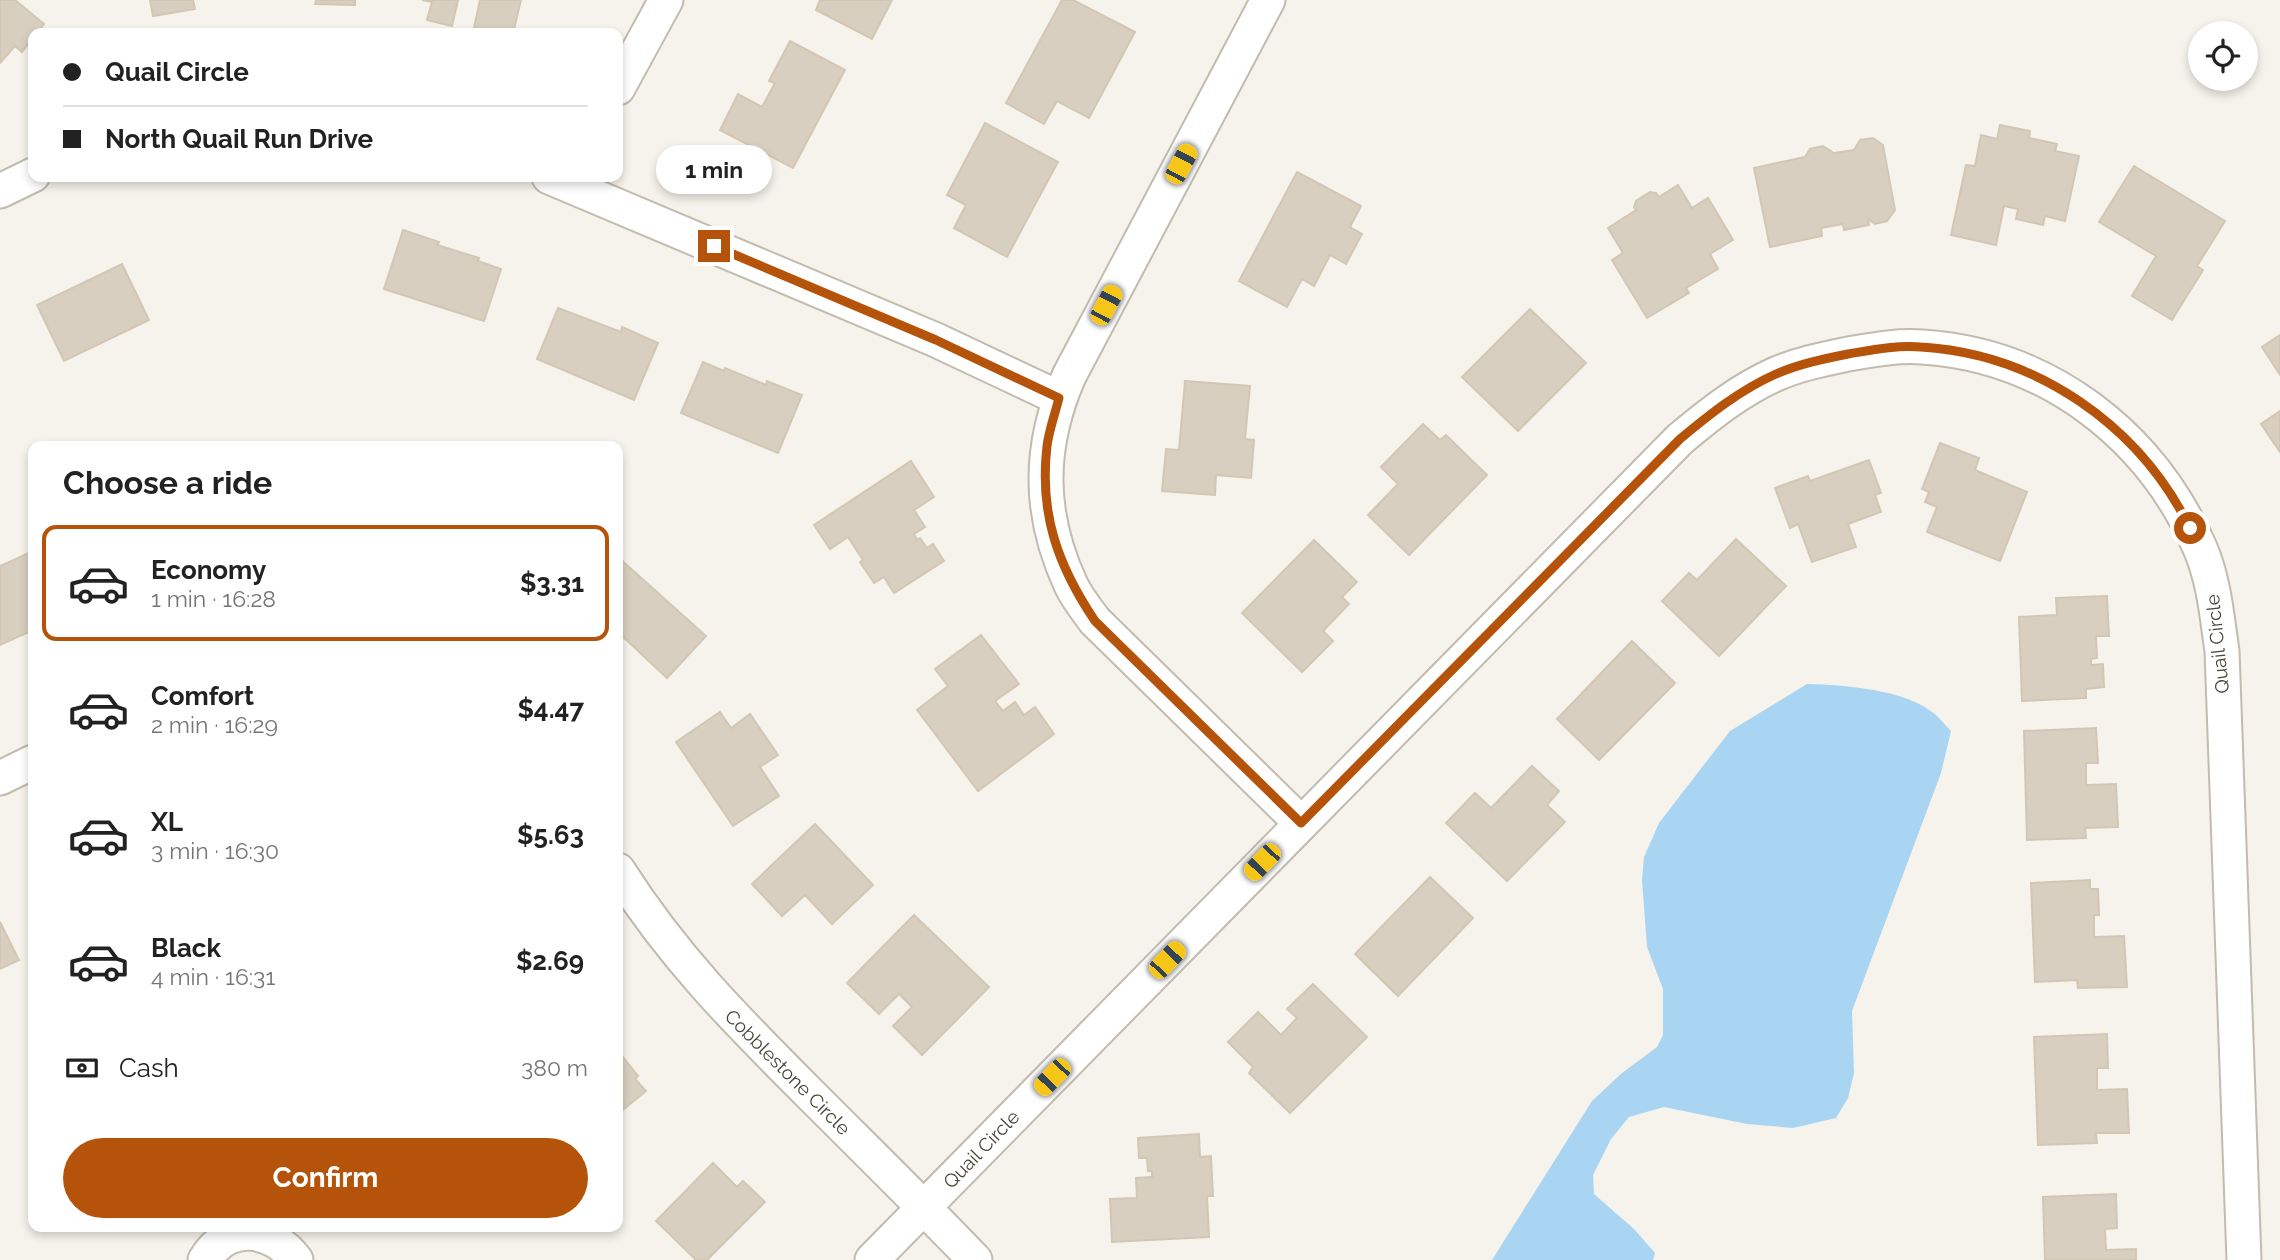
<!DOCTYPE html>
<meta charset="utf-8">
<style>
:root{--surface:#fff;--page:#f6f6f6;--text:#222;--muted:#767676;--line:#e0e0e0;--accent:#b45309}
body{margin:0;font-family:Raleway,sans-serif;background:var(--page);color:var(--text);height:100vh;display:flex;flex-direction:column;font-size:26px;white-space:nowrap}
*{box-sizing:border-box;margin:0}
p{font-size:23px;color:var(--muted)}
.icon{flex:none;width:38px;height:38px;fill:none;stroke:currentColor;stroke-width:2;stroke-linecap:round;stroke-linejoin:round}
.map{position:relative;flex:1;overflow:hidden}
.details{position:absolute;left:28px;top:441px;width:595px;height:791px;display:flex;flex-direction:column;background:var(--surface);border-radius:14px;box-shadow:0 4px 10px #0003}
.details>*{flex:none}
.guide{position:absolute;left:28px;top:28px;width:595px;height:154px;border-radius:14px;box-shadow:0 4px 10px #0003;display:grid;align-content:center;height:154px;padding:0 35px;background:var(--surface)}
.controls{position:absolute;left:2188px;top:21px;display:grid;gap:14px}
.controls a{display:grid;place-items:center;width:70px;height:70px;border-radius:50%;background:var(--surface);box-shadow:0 4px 10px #0003;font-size:35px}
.end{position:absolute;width:32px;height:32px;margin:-16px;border:9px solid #b45309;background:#fff;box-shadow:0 0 0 4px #fff}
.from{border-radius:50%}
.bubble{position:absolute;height:49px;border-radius:24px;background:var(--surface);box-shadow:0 4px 10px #0003;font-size:23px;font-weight:700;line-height:49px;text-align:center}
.car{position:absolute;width:21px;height:42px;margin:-21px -10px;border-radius:9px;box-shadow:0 0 5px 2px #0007;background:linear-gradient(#f5c518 24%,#345 0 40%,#f5c518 0 76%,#345 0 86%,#f5c518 0)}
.guide b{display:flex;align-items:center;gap:24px;height:66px;font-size:26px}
.guide b+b{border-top:2px solid var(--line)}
.guide i{width:18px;height:18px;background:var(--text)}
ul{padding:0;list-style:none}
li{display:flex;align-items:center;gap:21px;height:116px;margin:0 14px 10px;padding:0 21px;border:4px solid transparent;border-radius:14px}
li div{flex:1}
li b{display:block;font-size:26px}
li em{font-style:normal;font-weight:700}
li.active{border-color:var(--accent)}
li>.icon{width:63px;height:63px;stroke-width:1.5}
h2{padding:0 35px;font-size:32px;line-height:84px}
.pay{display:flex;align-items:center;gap:18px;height:77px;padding:0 35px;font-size:26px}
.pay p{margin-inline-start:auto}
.primary-button{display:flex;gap:14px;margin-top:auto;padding:14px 35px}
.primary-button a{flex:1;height:80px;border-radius:42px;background:var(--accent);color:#fff;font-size:28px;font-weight:700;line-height:80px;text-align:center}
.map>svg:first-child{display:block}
.water{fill:#a9d4f2}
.building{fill:#d8cfc1;stroke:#d3c7b4;stroke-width:2}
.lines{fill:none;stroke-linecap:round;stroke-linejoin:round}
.street-casing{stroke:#c2bbae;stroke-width:37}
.street{stroke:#fff;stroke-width:33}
.route{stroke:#b45309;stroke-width:9}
.labels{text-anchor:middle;stroke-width:7;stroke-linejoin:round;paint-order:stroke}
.street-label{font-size:19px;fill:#4b4439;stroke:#fff}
</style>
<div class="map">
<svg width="2280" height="1260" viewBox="0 0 2280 1260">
<rect width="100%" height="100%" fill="#f6f3ec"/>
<path class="water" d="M1807,684C1845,685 1906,689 1936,715C1941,720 1946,726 1951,731L1941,773L1852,1011L1854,1073L1848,1098L1836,1118L1793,1128L1747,1124L1664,1107L1629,1117L1611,1139L1593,1175L1594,1194L1634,1229L1655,1253L1653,1260H1492L1592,1101L1622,1073L1657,1047L1663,1035V989L1647,947L1642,880L1644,857L1659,823L1730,731Z"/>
<g class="building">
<path d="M0,0H15L44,24L37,33H33V38L22,52L15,46L0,63Z"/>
<path d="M150,0H193L195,9L153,16Z"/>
<path d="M316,0H355V5L315,4Z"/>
<path d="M422,0H458L452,26L427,20L432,2Z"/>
<path d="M480,0H521L513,33H497L474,28Z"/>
<path d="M820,0H892L872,39L816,10Z"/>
<path d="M1062,0H1073L1135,32L1089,118L1057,101L1044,124L1006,103Z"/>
<path d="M790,41L845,70L793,168L720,130L738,94L762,107L775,83L769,81Z"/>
<path d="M985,123L1058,162L1007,257L954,228L966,205L947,195Z"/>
<path d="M2000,125L2030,131L2029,138L2057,144L2055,151L2079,156L2065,221L2045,216L2043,225L2016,219L2018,209L2004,206L1996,245L1951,235L1966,165L1975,166L1981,135L1997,139Z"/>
<path d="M1873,138L1883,145L1895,210L1887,221L1875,224L1868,219L1869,225L1844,230L1843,224L1821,228L1822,236L1770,247L1754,168L1805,157L1810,149L1823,146L1834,153L1854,150L1860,140Z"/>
<path d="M2134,166L2225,221L2197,266L2203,270L2172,320L2132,296L2156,256L2099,222Z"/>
<path d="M1297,172L1361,206L1350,227L1362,234L1346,264L1330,255L1314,286L1302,279L1287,307L1239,281Z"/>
<path d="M1678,185L1692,208L1708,198L1733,240L1710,254L1718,269L1686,288L1689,293L1647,318L1612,260L1623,253L1608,228L1636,210L1634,207L1636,201L1650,192L1656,193L1659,197Z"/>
<path d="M403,230L439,242L437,245L479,258L478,261L501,269L484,321L384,289Z"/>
<path d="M122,264L149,320L64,361L37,305Z"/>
<path d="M558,308L621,332L622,327L658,343L634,400L537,359Z"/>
<path d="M1530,309L1586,363L1518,431L1462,377Z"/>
<path d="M2280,335V375L2262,347Z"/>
<path d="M703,362L724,371L725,368L766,385L767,381L802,395L778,453L681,413Z"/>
<path d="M1185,381L1250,386L1245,439L1254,440L1251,478L1216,475L1215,495L1162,491L1166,449L1179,450Z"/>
<path d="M2280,411V452L2261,424Z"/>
<path d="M1423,424L1440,440L1446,435L1487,475L1409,555L1368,515L1398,484L1381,467Z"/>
<path d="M1940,443L1979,458L1975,470L2027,492L2000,561L1927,532L1937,507L1925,502L1929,492L1922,489Z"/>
<path d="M1869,460L1881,493L1875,495L1881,512L1848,524L1856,547L1812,562L1798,524L1790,528L1775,488L1808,476L1810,481Z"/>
<path d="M911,461L934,497L914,510L925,527L914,534L917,540L920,538L927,548L933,544L944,561L894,593L884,577L874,583L860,562L863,560L848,537L830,549L814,525Z"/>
<path d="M1736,539L1786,586L1719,656L1662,601L1689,573L1697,580Z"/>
<path d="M1314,540L1357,582L1342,597L1349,604L1323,631L1333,641L1302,672L1242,613Z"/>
<path d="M33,551V630L0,645V566Z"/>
<path d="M619,558L706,636L667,678L618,632Z"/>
<path d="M2107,596L2109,636H2096L2097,658L2091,659V665L2103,664L2104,687L2086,689V698L2022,701L2019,617L2057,615L2056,598Z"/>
<path d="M981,635L1019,684L995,701L1003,711L1015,702L1024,715L1035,707L1054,734L978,791L917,710L948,686L935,669Z"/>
<path d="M1632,641L1675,683L1599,760L1557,719Z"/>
<path d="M720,712L731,728L750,714L778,755L760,767L779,796L733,826L676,742Z"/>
<path d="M2096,728L2098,763H2086V785L2116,784L2118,827L2085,828L2086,838L2027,840L2024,731Z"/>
<path d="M1532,766L1559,791L1547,805L1565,822L1507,881L1446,823L1475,793L1491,808Z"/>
<path d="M815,824L873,885L832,924L805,895L782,916L752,884Z"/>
<path d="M1430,877L1473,918L1398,996L1355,954Z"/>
<path d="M2090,880V889H2098L2099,915H2094V937L2124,936L2127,987L2078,988L2077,980L2035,982L2031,883Z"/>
<path d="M914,915L989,987L922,1055L893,1026L912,1007L899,994L879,1014L847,983Z"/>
<path d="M0,922L19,960L0,969Z"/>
<path d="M1313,984L1367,1037L1290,1113L1249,1073L1253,1067L1228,1042L1258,1012L1281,1035L1297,1018L1287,1009Z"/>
<path d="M2107,1034L2108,1068H2097V1090L2127,1089L2129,1133H2096L2097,1143L2038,1145L2034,1037Z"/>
<path d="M622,1056L638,1076L635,1079L646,1091L618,1114V1057Z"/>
<path d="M1199,1134L1200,1157L1211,1156L1213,1196H1207L1209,1237L1112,1242L1110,1199L1137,1198L1136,1178L1152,1177V1171H1148L1147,1158H1139L1138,1138Z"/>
<path d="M713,1163L737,1187L743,1181L765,1202L707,1260H696L656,1221Z"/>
<path d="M2116,1194L2117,1228L2105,1229L2106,1250L2136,1249V1260H2045L2043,1197Z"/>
</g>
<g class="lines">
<g class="street-casing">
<g id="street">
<path d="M1268,0L1069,376C1038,447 1038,514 1071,585C1077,598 1087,610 1095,621L1301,823"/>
<path d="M618,88L666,0"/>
<path d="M549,177L936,340L1059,398"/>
<path d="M0,191L33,175"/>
<path d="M0,778L33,762"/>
<path d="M618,870C673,957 736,1020 809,1093C864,1148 920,1203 975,1260"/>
<path d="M205,1260C227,1222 272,1227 296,1260"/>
<path d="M872,1260L1680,439C1710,414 1740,390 1776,374C1799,364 1824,359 1848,354C1872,350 1897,345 1922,347C2047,355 2150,434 2200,548C2214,580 2217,617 2222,651L2244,1260"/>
</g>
</g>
<use href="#street" class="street"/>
</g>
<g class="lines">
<path class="route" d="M714,246L936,340L1059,398C1055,414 1049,430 1047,446C1039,514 1058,566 1095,621L1301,823L1680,439C1710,414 1740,390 1776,374C1799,364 1823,359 1848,354C1872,350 1897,345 1921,347C2037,354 2139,425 2190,528"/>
</g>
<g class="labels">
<g class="street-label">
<text transform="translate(2217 644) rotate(-96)" y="7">Quail Circle</text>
<text transform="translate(788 1072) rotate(45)" y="7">Cobblestone Circle</text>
<text transform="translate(981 1149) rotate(-46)" y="7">Quail Circle</text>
</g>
</g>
</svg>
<div class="controls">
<a><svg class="icon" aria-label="locate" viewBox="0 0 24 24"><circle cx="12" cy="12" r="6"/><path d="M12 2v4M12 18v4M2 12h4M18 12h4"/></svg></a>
</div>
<i class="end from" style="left:2190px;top:528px"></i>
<i class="end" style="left:714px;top:246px"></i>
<div class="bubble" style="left:656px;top:145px;width:116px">1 min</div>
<i class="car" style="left:1181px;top:164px;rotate:28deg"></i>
<i class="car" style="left:1106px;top:305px;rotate:28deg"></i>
<i class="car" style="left:1262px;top:862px;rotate:224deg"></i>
<i class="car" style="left:1167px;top:960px;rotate:44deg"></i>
<i class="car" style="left:1052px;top:1077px;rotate:224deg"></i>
<div class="guide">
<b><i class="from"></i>Quail Circle</b>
<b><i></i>North Quail Run Drive</b>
</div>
<section class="details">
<h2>Choose a ride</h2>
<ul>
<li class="active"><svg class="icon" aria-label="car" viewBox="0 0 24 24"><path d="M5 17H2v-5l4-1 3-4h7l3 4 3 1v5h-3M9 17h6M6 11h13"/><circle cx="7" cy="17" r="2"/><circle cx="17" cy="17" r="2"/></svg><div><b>Economy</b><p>1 min · 16:28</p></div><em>$3.31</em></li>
<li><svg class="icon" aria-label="car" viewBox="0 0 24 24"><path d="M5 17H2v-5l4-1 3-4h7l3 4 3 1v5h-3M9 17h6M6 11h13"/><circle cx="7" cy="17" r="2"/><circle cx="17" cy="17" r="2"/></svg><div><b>Comfort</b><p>2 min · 16:29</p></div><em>$4.47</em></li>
<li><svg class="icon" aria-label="car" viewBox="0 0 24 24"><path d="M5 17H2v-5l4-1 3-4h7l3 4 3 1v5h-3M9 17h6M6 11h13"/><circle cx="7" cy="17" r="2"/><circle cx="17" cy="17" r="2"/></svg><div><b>XL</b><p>3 min · 16:30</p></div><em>$5.63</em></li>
<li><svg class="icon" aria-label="car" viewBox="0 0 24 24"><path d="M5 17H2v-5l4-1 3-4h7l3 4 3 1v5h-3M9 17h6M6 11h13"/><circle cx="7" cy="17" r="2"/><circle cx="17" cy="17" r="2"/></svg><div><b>Black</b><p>4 min · 16:31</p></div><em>$2.69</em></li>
</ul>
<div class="pay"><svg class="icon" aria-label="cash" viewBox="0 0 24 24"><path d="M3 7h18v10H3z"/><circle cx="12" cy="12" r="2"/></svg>Cash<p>380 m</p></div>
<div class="primary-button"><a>Confirm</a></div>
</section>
</div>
